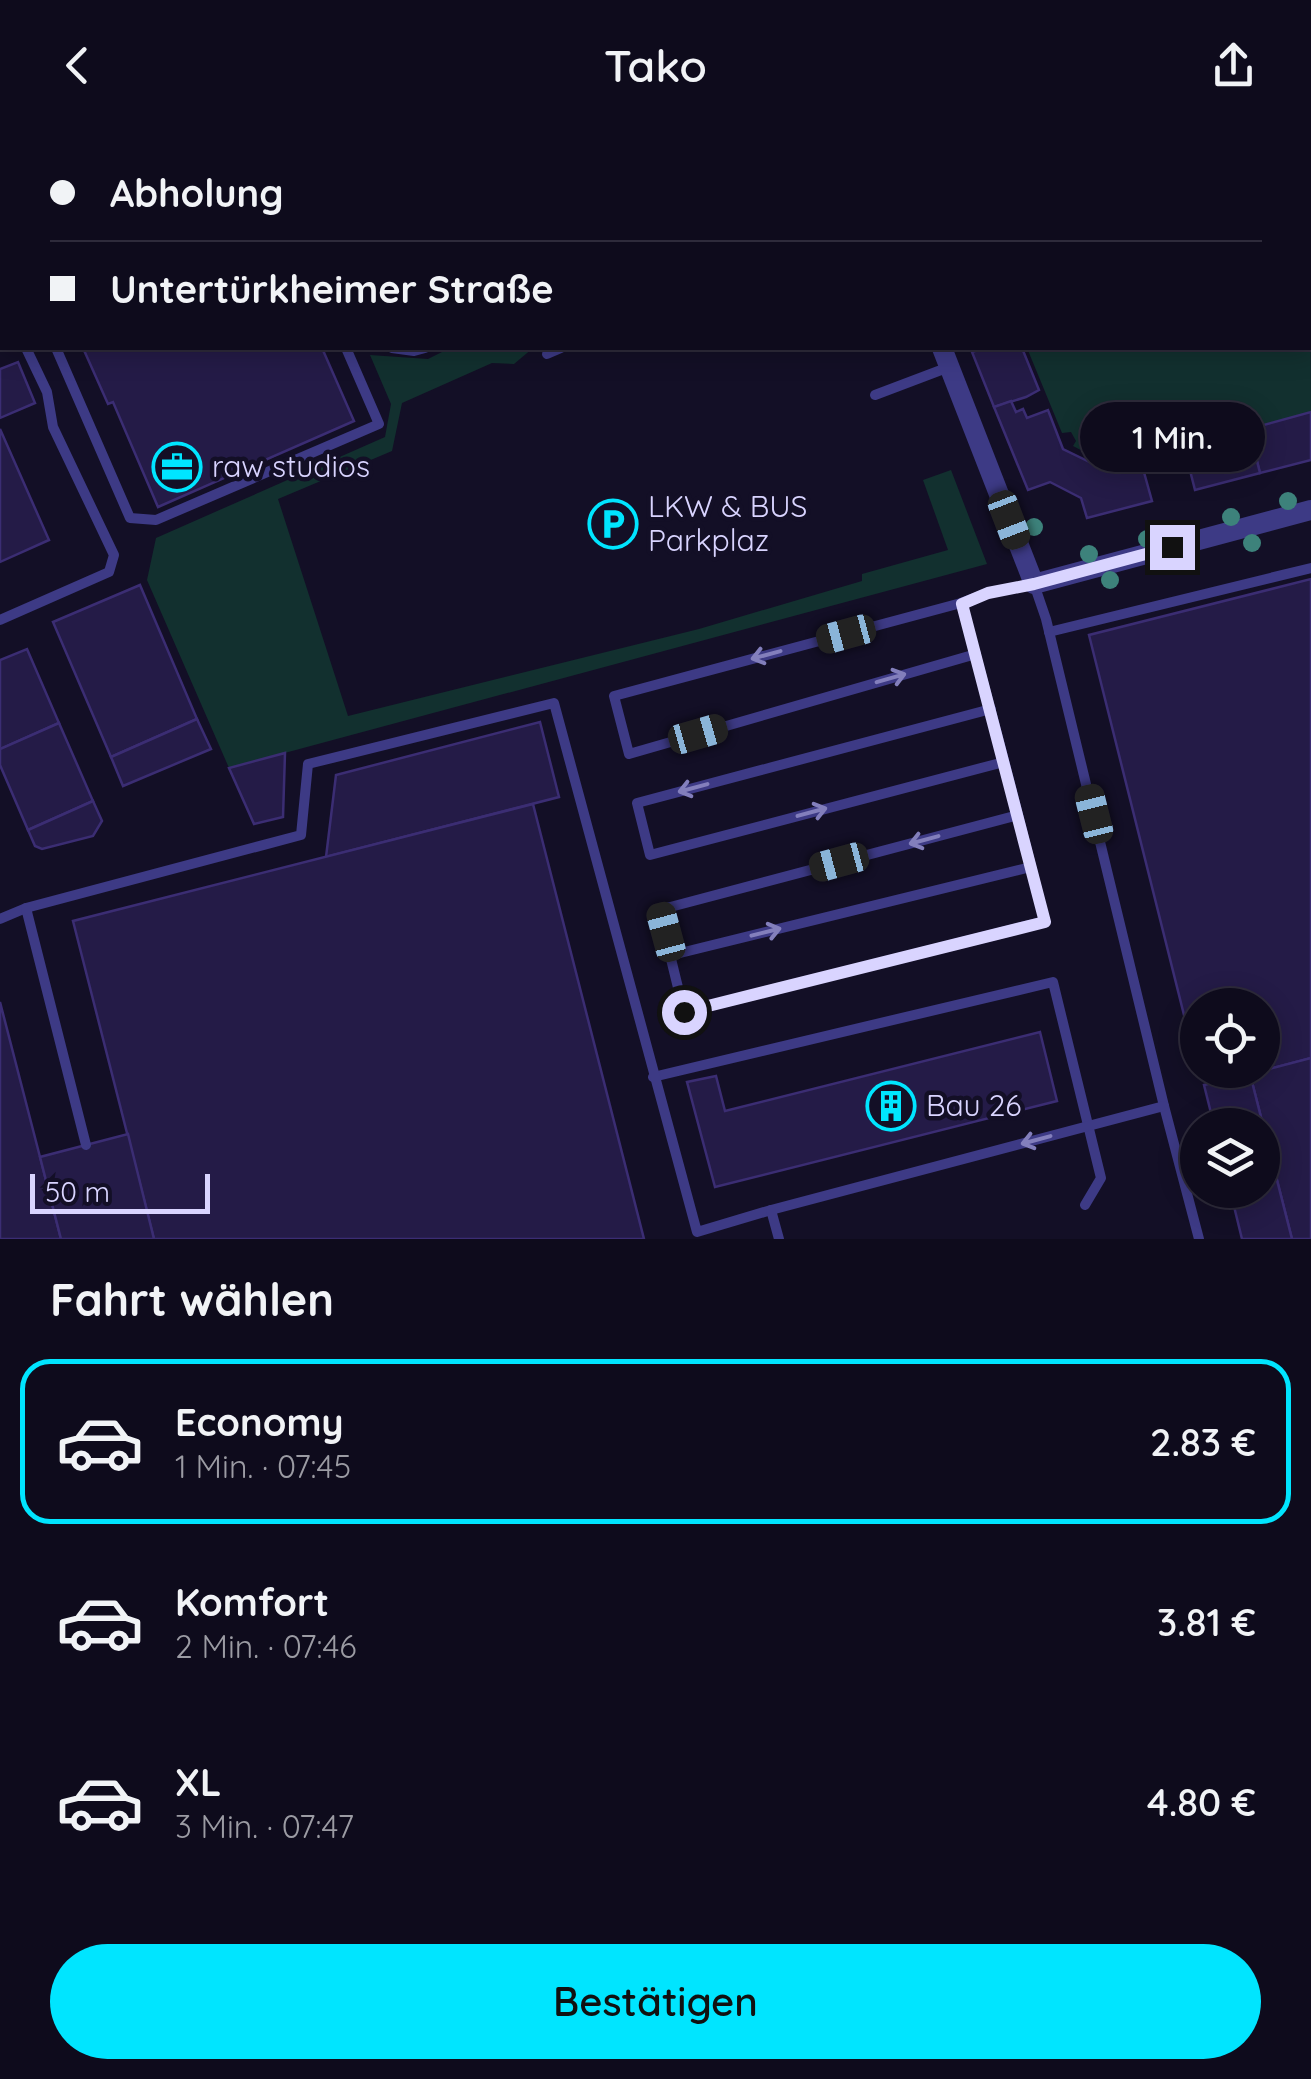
<!DOCTYPE html>
<html lang="de">
<meta charset="utf-8">
<style>
:root{--surface:#0e0b1c;--page:#171425;--text:#f1f3f6;--muted:#9b9ba3;--line:#2e2b3b;--accent:#00e5ff}
body{margin:0;font-family:Quicksand,sans-serif;background:var(--page);color:var(--text);height:100vh;display:flex;flex-direction:column;font-size:38px;white-space:nowrap}
*{box-sizing:border-box;margin:0}
p{font-size:32px;color:var(--muted)}
.icon{flex:none;width:55px;height:55px;fill:none;stroke:currentColor;stroke-width:2;stroke-linecap:round;stroke-linejoin:round}
.map{position:relative;height:1109px;overflow:hidden}
.panel{display:flex;flex-direction:column;background:var(--surface);flex:1}
.panel>*{flex:none}
.hud{position:absolute;left:0px;top:0px;width:1312px;height:220px;box-shadow:0 5px 25px #0003,0 0 0 2px var(--line);display:grid;align-content:center;height:220px;padding:0 50px;background:var(--surface)}
.fabs{position:absolute;left:1180px;top:858px;display:grid;gap:20px}
.fabs a{display:grid;place-items:center;width:100px;height:100px;border-radius:50%;background:var(--surface);box-shadow:0 5px 25px #0003,0 0 0 2px var(--line);font-size:50px}
.scale{position:absolute;left:30px;bottom:25px;width:180px;box-sizing:border-box;padding-left:10px;border:5px solid #d9d4ff;border-top:0;font-size:28px;line-height:35px;white-space:nowrap;color:#d9d4ff;-webkit-text-stroke:8px #130f26;paint-order:stroke}
.end{position:absolute;width:45px;height:45px;margin:-22px;border:12px solid #d9d4ff;background:#111;box-shadow:0 0 0 5px #111}
.from{border-radius:50%}
.bubble{position:absolute;height:70px;border-radius:35px;background:var(--surface);box-shadow:0 5px 25px #0003,0 0 0 2px var(--line);font-size:32px;font-weight:600;line-height:70px;text-align:center}
.car{position:absolute;width:30px;height:60px;margin:-30px -15px;border-radius:12px;box-shadow:0 0 8px 2px #0007;background:linear-gradient(#222 24%,#8ab4d8 0 40%,#222 0 76%,#8ab4d8 0 86%,#222 0)}
.hud b{display:flex;align-items:center;gap:35px;height:95px;font-size:38px}
.hud b+b{border-top:2px solid var(--line)}
.hud i{width:25px;height:25px;background:var(--text)}
ul{padding:0;list-style:none}
li{display:flex;align-items:center;gap:30px;height:165px;margin:0 20px 15px;padding:0 30px;border:5px solid transparent;border-radius:30px}
li div{flex:1}
li b{display:block;font-size:38px}
li em{font-style:normal;font-weight:600}
li.on{border-color:var(--accent)}
li>.icon{width:90px;height:90px;stroke-width:1.5}
h2{padding:0 50px;font-size:45px;line-height:120px}
.button{display:flex;gap:20px;margin-top:auto;padding:20px 50px}
.button a{flex:1;height:115px;border-radius:60px;background:var(--accent);color:#111;font-size:40px;font-weight:600;line-height:115px;text-align:center}
header{display:flex;justify-content:space-between;align-items:center;height:130px;padding:0 50px;background:var(--surface);font-size:45px;font-weight:600}
.map>svg:first-child{display:block}
.green{fill:#12302f}
.building{fill:#241b47;stroke:#3b2d73;stroke-width:2.5}
.lines{fill:none;stroke-linecap:round;stroke-linejoin:round}
.service{stroke:#3d3a85;stroke-width:10}
.minor{stroke:#3d3a85;stroke-width:20}
.tree{fill:#3d827b}
.oneway{stroke:#837fbc}
.route{stroke:#d9d4ff;stroke-width:12}
.labels{text-anchor:middle;stroke-width:9;stroke-linejoin:round;paint-order:stroke}
.poi-label{font-size:30px;fill:#d9d4ff;stroke:#130f26;text-anchor:start}
</style>
<header><svg class="icon" aria-label="back" viewBox="0 0 24 24"><path d="M15 5l-7 7 7 7"/></svg>Tako<svg class="icon" aria-label="share" viewBox="0 0 24 24"><path d="M12 15V3M7 8l5-5 5 5M5 13v7h14v-7"/></svg></header>
<div class="map">
<svg width="1311" height="1109" viewBox="0 0 1311 1109">
<rect width="100%" height="100%" fill="#130f26"/>
<g class="green">
<path d="M1310,78L1311,282L1184,317L1178,294L1131,308L1133,322L1100,330L1073,316L1076,311L1071,302L1062,303L1027,218H1310Z"/>
<path d="M450,218H533L514,234L492,233L402,273L392,321L278,369L348,586L699,499L862,451V444L948,420L923,350L951,340L987,434L229,638L147,450L156,408L385,307L391,274L370,225L428,229Z"/>
</g>
<g class="building">
<path d="M414,0H542L543,2H415Z"/>
<path d="M674,0H809L810,2H675Z"/>
<path d="M83,218H322L354,291L158,377L113,272L108,274Z"/>
<path d="M983,218H1022L1039,260L1026,267L994,277L972,222Z"/>
<path d="M18,232L35,273L0,288V239Z"/>
<path d="M1011,271L1016,282L1023,279L1027,288L1048,280L1063,319L1102,338L1140,328L1152,371L1087,388L1081,368L1050,352L1028,360L994,277Z"/>
<path d="M1311,282V330L1260,343L1249,299Z"/>
<path d="M0,299L49,410L0,432Z"/>
<path d="M1249,299L1260,343L1195,360L1184,317Z"/>
<path d="M1311,449V928L1250,944L1249,940H1262V875H1198V903L1189,905L1089,505Z"/>
<path d="M140,455L197,589L111,627L53,492Z"/>
<path d="M27,519L59,593L0,619V530Z"/>
<path d="M197,589L211,619L123,656L111,627Z"/>
<path d="M540,592L559,667L326,727L336,645Z"/>
<path d="M59,593L93,671L28,700L0,635V619Z"/>
<path d="M285,623L283,687L254,694L229,638Z"/>
<path d="M93,671L102,691L93,706L42,719L35,716L28,700Z"/>
<path d="M533,674L644,1109H154L73,791Z"/>
<path d="M0,872L40,1027L61,1109H0Z"/>
<path d="M1040,902L1057,971L715,1057L687,952L716,946L725,981Z"/>
<path d="M1311,928V1109H1292L1250,944Z"/>
<path d="M1250,944L1292,1109H1242L1230,1060H1262V995H1214L1204,955Z"/>
<path d="M128,1004L154,1109H61L40,1027Z"/>
</g>
<g class="lines">
<g class="service">
<path d="M252,0L253,2"/>
<path d="M283,0L284,2"/>
<path d="M389,0L390,2"/>
<path d="M624,0L625,2"/>
<path d="M0,194L2,193"/>
<path d="M56,218L130,388L156,390L379,294L346,218"/>
<path d="M392,218L414,221L425,218"/>
<path d="M547,224L561,218"/>
<path d="M875,265L949,237"/>
<path d="M961,473C992,579 1018,685 1045,791L684,882L659,780L1018,685"/>
<path d="M0,490L109,442L114,425L53,297L47,262L26,218"/>
<path d="M1049,502L1311,438"/>
<path d="M976,524L629,624L614,566L961,473L988,463L1034,454L1046,489L1164,976L1199,1109"/>
<path d="M991,579L637,673L650,725L1004,632"/>
<path d="M0,789L26,778"/>
<path d="M672,825L1031,737"/>
<path d="M653,947L1053,852L1101,1048L1085,1075"/>
<path d="M86,1015L26,778L301,705L308,634L554,573L697,1102L771,1080"/>
<path d="M779,1109L771,1080L1164,976"/>
</g>
<g class="minor">
<path d="M857,0L858,2"/>
<path d="M67,2L73,0"/>
<path d="M0,32L2,31"/>
<path d="M942,218L1034,454L1311,380"/>
</g>
</g>
<g class="tree">
<circle cx="1288" cy="371" r="9"/>
<circle cx="1231" cy="387" r="9"/>
<circle cx="1034" cy="397" r="9"/>
<circle cx="1147" cy="409" r="9"/>
<circle cx="1252" cy="413" r="9"/>
<circle cx="1089" cy="424" r="9"/>
<circle cx="1165" cy="435" r="9"/>
<circle cx="1110" cy="450" r="9"/>
</g>
<defs><path id="oneway-shaft" d="M-6 0H5M1.5-3L5.5 0L1.5 3" fill="none" stroke-width="1.6" stroke-linecap="round" stroke-linejoin="round" transform="scale(2.5)"/></defs>
<g class="oneway">
<use href="#oneway-shaft" transform="translate(766 525) rotate(165)"/>
<use href="#oneway-shaft" transform="translate(891 548) rotate(-16)"/>
<use href="#oneway-shaft" transform="translate(693 658) rotate(165)"/>
<use href="#oneway-shaft" transform="translate(812 682) rotate(-15)"/>
<use href="#oneway-shaft" transform="translate(924 710) rotate(165)"/>
<use href="#oneway-shaft" transform="translate(766 802) rotate(-14)"/>
<use href="#oneway-shaft" transform="translate(1036 1010) rotate(165)"/>
</g>
<g class="lines">
<path class="route" d="M684,882L1045,792L962,474L988,463L1034,454L1172,417"/>
</g>
<defs>
<g id="office-ring" transform="scale(2.5)"><circle r="9.5" fill="#130f26" stroke="#00e5ff" stroke-width="1.5"/><path d="M-6-3h4V-5.5h4V-3h4V5H-6ZM-1-4.5V-3h2v-1.5ZM-6 0V1H6V0Z" fill="#00e5ff"/></g>
<g id="parking-ring" transform="scale(2.5)"><circle r="9.5" fill="#130f26" stroke="#00e5ff" stroke-width="1.5"/><path d="M-3.5-5.5H1a3.5 3.5 0 0 1 0 7H-1V5.5H-3.5ZM-1-3.4V-.6H.8a1.4 1.4 0 0 0 0-2.8Z" fill="#00e5ff"/></g>
<g id="building-ring" transform="scale(2.5)"><circle r="9.5" fill="#130f26" stroke="#00e5ff" stroke-width="1.5"/><path d="M-4-6H4V6H1V3H-1V6H-4ZM-2.5-4.3h1.7v1.8h-1.7ZM.8-4.3h1.7v1.8H.8ZM-2.5-1h1.7V.8h-1.7ZM.8-1h1.7V.8H.8Z" fill="#00e5ff"/></g>
</defs>
<g fill-rule="evenodd">
<use href="#office-ring" x="177" y="337"/>
<use href="#parking-ring" x="613" y="394"/>
<use href="#building-ring" x="891" y="976"/>
</g>
<g class="labels">
<g class="poi-label">
<text x="212" y="347">raw studios</text>
<text x="648" y="387">LKW &amp; BUS<tspan x="648" dy="34">Parkplaz</tspan></text>
<text x="926" y="986">Bau 26</text>
</g>
</g>
</svg>
<div class="fabs">
<a><svg class="icon" aria-label="locate" viewBox="0 0 24 24"><circle cx="12" cy="12" r="6"/><path d="M12 2v4M12 18v4M2 12h4M18 12h4"/></svg></a>
<a><svg class="icon" aria-label="layers" viewBox="0 0 24 24"><path d="M12 4l9 5-9 5-9-5zM3 14l9 5 9-5"/></svg></a>
</div>
<div class="scale">50 m</div>
<i class="end from" style="left:684px;top:882px"></i>
<i class="end" style="left:1172px;top:417px"></i>
<div class="bubble" style="left:1080px;top:272px;width:185px">1 Min.</div>
<i class="car" style="left:1009px;top:390px;rotate:159deg"></i>
<i class="car" style="left:846px;top:504px;rotate:255deg"></i>
<i class="car" style="left:698px;top:604px;rotate:74deg"></i>
<i class="car" style="left:1094px;top:684px;rotate:346deg"></i>
<i class="car" style="left:839px;top:732px;rotate:255deg"></i>
<i class="car" style="left:666px;top:802px;rotate:345deg"></i>
<div class="hud">
<b><i class="from"></i>Abholung</b>
<b><i></i>Untertürkheimer Straße</b>
</div>
</div>
<section class="panel">
<h2>Fahrt wählen</h2>
<ul>
<li class="on"><svg class="icon" aria-label="car" viewBox="0 0 24 24"><path d="M5 17H2v-5l4-1 3-4h7l3 4 3 1v5h-3M9 17h6M6 11h13"/><circle cx="7" cy="17" r="2"/><circle cx="17" cy="17" r="2"/></svg><div><b>Economy</b><p>1 Min. · 07:45</p></div><em>2.83 €</em></li>
<li><svg class="icon" aria-label="car" viewBox="0 0 24 24"><path d="M5 17H2v-5l4-1 3-4h7l3 4 3 1v5h-3M9 17h6M6 11h13"/><circle cx="7" cy="17" r="2"/><circle cx="17" cy="17" r="2"/></svg><div><b>Komfort</b><p>2 Min. · 07:46</p></div><em>3.81 €</em></li>
<li><svg class="icon" aria-label="car" viewBox="0 0 24 24"><path d="M5 17H2v-5l4-1 3-4h7l3 4 3 1v5h-3M9 17h6M6 11h13"/><circle cx="7" cy="17" r="2"/><circle cx="17" cy="17" r="2"/></svg><div><b>XL</b><p>3 Min. · 07:47</p></div><em>4.80 €</em></li>
</ul>
<div class="button"><a>Bestätigen</a></div>
</section>
